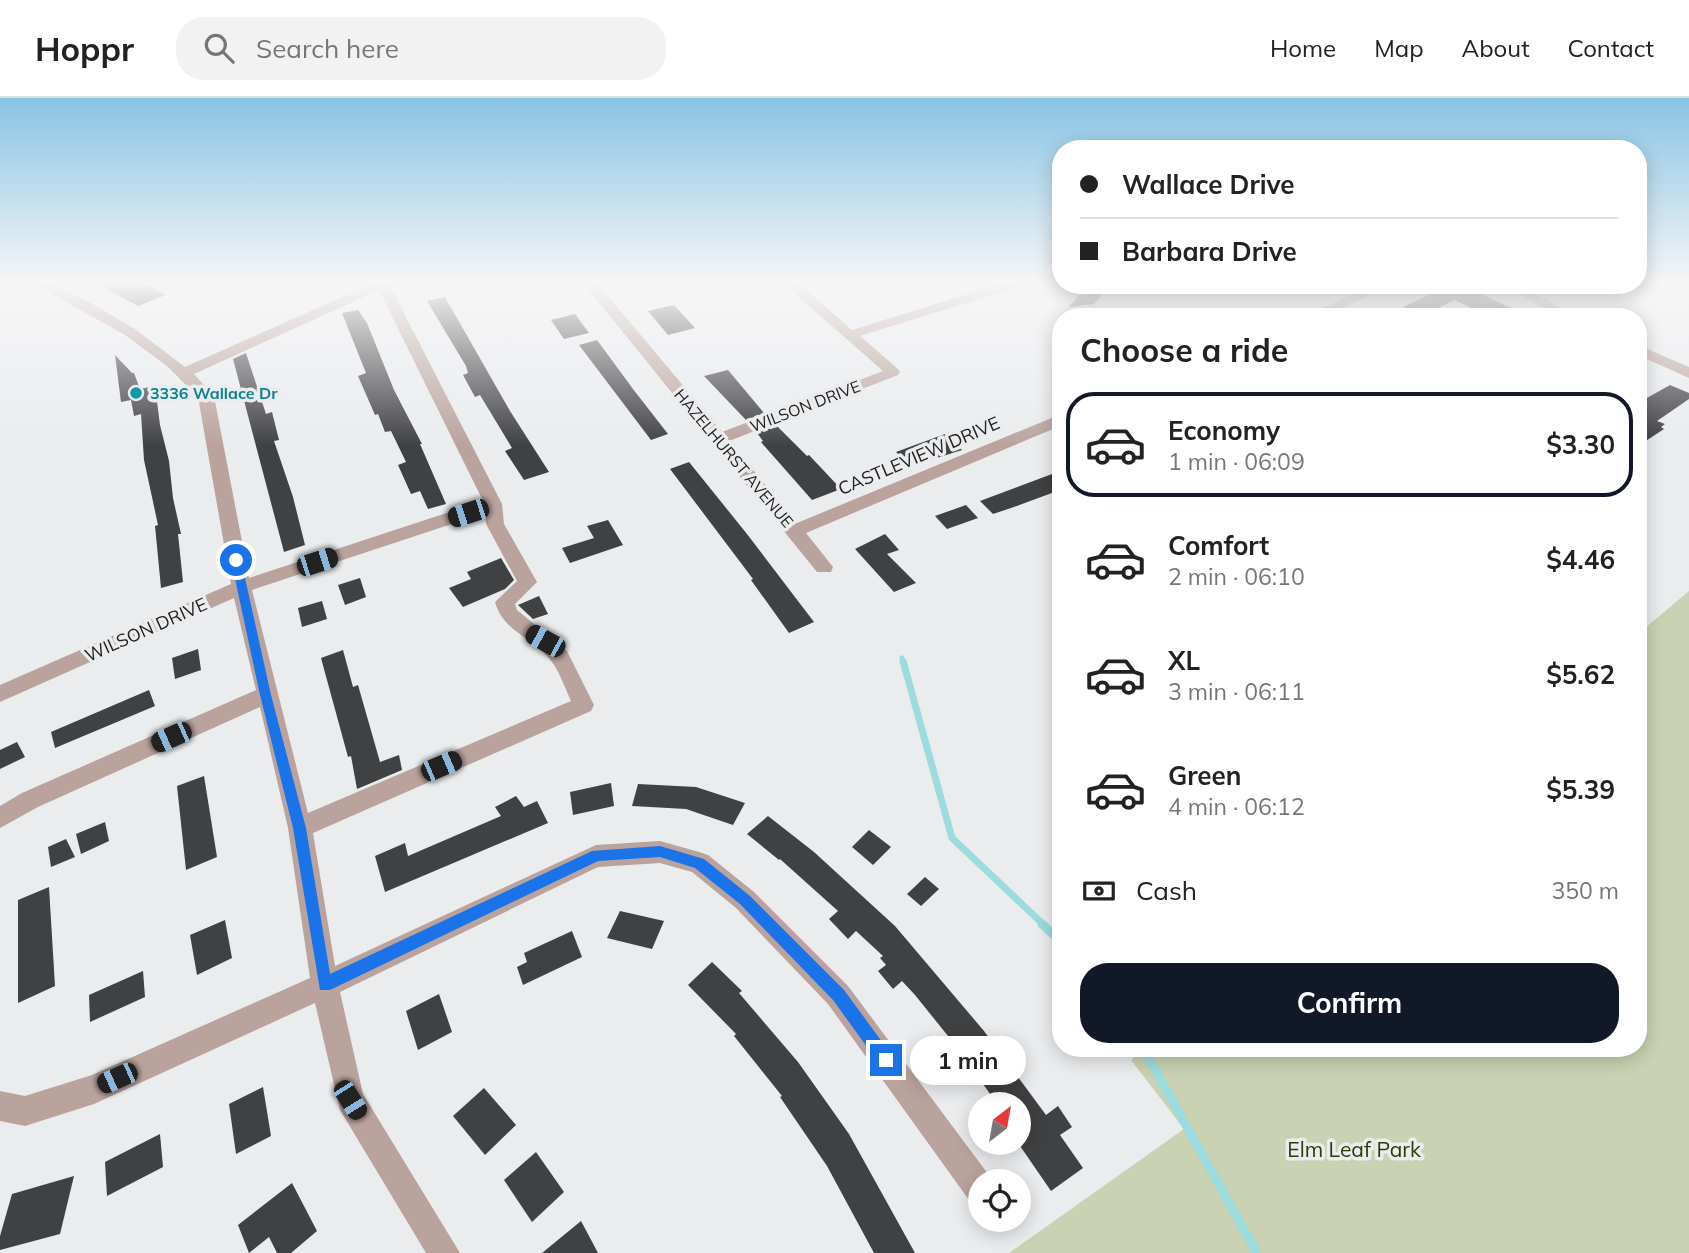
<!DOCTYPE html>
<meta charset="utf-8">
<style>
:root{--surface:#fff;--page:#f2f2f2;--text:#222;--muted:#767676;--line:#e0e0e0;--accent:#111827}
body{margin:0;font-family:Mulish,sans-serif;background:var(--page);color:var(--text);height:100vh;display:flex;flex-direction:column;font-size:26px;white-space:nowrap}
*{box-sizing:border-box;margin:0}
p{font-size:23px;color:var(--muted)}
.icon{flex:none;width:38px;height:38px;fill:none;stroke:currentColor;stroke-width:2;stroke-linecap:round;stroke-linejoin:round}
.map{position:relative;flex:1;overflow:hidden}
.side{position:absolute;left:1052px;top:210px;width:595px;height:749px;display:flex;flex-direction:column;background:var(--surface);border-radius:28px;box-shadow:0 4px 18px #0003}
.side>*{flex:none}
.guide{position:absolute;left:1052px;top:42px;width:595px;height:154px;border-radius:28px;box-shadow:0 4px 18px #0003;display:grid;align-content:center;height:154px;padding:0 28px;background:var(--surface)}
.needle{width:46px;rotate:31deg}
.buttons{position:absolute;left:968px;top:994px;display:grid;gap:14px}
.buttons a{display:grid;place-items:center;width:63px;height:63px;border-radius:50%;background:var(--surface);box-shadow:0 4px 18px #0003;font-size:35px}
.end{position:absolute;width:32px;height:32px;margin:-16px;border:9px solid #1a73e8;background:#fff;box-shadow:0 0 0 4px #fff}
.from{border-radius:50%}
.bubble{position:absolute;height:49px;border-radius:24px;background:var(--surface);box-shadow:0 4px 18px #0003;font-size:23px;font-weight:700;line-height:49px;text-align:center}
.car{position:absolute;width:21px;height:42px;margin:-21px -10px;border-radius:9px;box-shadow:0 0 5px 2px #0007;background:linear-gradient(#222 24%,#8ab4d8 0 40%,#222 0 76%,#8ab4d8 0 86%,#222 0)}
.guide b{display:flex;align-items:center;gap:24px;height:66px;font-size:26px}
.guide b+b{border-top:2px solid var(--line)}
.guide i{width:18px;height:18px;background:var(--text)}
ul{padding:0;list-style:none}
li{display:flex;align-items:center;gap:21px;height:105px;margin:0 14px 10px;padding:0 14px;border:4px solid transparent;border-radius:28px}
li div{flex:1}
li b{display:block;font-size:26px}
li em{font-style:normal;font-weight:700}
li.on{border-color:var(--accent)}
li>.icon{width:63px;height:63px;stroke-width:1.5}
h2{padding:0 28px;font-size:32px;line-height:84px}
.pay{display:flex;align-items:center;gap:18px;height:77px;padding:0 28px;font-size:26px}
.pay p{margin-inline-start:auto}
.button{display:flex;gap:14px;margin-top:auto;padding:14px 28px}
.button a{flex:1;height:80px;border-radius:28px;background:var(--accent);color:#fff;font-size:28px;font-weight:700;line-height:80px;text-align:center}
header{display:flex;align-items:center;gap:42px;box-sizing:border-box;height:98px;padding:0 35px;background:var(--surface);border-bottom:2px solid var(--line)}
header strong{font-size:33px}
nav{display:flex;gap:38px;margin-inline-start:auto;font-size:24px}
.search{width:490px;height:63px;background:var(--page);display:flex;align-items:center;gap:18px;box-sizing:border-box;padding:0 24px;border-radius:28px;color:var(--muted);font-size:26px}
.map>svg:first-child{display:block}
.green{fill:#c9d2b2}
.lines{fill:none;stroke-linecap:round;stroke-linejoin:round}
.stream-far2{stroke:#9cdbde;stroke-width:5}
.stream-far1{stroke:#9cdbde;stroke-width:7}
.stream{stroke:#9cdbde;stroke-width:9}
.building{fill:#404143}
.minor{fill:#baa39d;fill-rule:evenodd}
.route{fill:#1a73e8}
.culture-dot{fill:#0f9aa8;stroke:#eaecee;stroke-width:2.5}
.labels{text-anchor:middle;stroke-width:7;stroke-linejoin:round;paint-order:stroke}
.far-culture-label{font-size:16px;font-weight:bold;fill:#0d838f;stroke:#eaecee;text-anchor:start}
.far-street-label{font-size:16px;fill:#212122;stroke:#eaecee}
.street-label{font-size:18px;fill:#212122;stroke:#eaecee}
.near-park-label{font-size:21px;fill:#303b05;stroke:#eaecee}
</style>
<header>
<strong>Hoppr</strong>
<div class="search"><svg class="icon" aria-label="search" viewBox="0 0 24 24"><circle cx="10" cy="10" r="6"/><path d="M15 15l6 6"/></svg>Search here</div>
<nav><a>Home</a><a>Map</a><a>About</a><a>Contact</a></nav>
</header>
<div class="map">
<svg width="1689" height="1155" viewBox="0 0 1689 1155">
<rect width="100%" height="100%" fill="#eaecee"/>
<path class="green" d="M1689,493V1155H1009L1184,1031L1131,962L1145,950H1638V536Z"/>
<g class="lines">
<path class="stream-far2" d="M902,560L903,565"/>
<path class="stream-far1" d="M903,563L952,740L1044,827"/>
<g class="stream">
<path d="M1042,826L1060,843"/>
<path d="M1143,950L1257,1155"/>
</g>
</g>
<g class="building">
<path d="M98,186H148L166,197L138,208Z"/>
<path d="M1088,187L1107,191L1094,206L1069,209Z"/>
<path d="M1425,187H1475L1477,192L1475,193L1529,219H1489L1455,202L1422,218L1403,209L1437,193Z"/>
<path d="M445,199L510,313L549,374L524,382L505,353L512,350L509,345L480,297L475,299L463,277L468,275L466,268L427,203Z"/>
<path d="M674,207L695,230L668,237L648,213Z"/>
<path d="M358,212L367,225L394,292L422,346H420L446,406L428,411L420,393L411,396L398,367L406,364L391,333L385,334L378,316L375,317L358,278L366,275L342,215Z"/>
<path d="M575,216L589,235L564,241L551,222Z"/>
<path d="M597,242L633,291L668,336L651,342L579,247Z"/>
<path d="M246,255L266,316L272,314L279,342L274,343L293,399L305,447L284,454L233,261Z"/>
<path d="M115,257L132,275H134L140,291L155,288L160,327L169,363L173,400L181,436H178L183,484L161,490L155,428L158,427L144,362L141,316L134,318L131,302L121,304Z"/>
<path d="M728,272L759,309L764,315L746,322L704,278Z"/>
<path d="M1670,287L1689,295V301L1657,323L1665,326L1661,329L1664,331L1638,348V305Z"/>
<path d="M776,327L807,358L809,357L841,391L812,402L761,344L763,343L757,335Z"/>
<path d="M945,336L962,352L911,368L896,354Z"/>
<path d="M689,364L747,436L814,524L789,535L751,482L753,481L670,371Z"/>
<path d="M1060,373V392L1011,410L993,416L980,403Z"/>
<path d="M966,407L978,420L947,431L935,418Z"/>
<path d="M608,422L623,447L570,465L562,450L594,440L587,428Z"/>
<path d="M885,436L899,452L887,456L916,485L894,494L855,451Z"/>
<path d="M501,460L514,482L505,491L463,509L449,490L471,481L467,474Z"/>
<path d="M360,480L366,499L345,507L338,487Z"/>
<path d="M539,498L548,516L533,521L518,507Z"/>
<path d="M322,503L327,521L302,529L298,510Z"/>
<path d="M198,551L201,572L175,581L172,560Z"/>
<path d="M343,552L353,589L358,587L380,664L399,657L402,672L357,691L351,658L348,659L321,560Z"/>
<path d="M149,592L155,608L55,650L51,634Z"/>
<path d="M17,644L25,659L0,671V652Z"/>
<path d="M204,678L217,759L186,772L177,688Z"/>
<path d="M611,685L614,708L573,717L570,694Z"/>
<path d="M638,686L696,689L745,705L733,727L686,711L632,708Z"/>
<path d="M516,698L524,709L537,703L548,725L385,794L375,758L405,745L408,758L501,718L495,709Z"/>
<path d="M768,718L814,754L895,828L984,933L1046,1017L1058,1008L1072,1029L1060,1037L1083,1070L1051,1093L1018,1045V1006H997L972,970L973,969L915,897L902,883L893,891L878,873L886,867L880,860L883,858L856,833L848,841L829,821L838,813L780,761L779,762L747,736Z"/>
<path d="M105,724L109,743L81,756L76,736Z"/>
<path d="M869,732L891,749L873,767L852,749Z"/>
<path d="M66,741L75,759L51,769L48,749Z"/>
<path d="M925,779L939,791L921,808L907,796Z"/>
<path d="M49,789L55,888L18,905V802Z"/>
<path d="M620,813L664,823L652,851L607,840Z"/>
<path d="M225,822L232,860L197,877L190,837Z"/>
<path d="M572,833L582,859L523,887L517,869L527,864L524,855Z"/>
<path d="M712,864L742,893L739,895L798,964L849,1036L915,1155H874L827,1068L780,999L782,998L734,938L736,936L688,887Z"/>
<path d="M143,873L145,899L90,924L89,897Z"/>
<path d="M439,896L452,934L418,952L406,913Z"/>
<path d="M263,989L271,1038L236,1056L229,1006Z"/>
<path d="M484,990L516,1027L485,1057L453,1018Z"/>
<path d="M160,1036L163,1069L107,1098L105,1064Z"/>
<path d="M536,1054L564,1094L532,1124L504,1082Z"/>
<path d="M74,1078L60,1136L0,1152V1138L12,1096Z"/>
<path d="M292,1085L317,1133L291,1155H277L269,1139L249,1155L238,1127Z"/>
<path d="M581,1123L598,1155H542Z"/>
</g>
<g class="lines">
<g class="minor">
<path d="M34,186H52L89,204L135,231L185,269L371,186H389L502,406L504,426L537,484L515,506L517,512L567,553L594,607L591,613L313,735L335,868L596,747L660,743L699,754L708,757L754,794L848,888L991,1080L992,1083H980V1107L969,1102L828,906L736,810L692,774L660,765L598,769L340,894L363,996L460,1155H426L340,1012L315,905L94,1006L25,1028L0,1023V993L25,998L92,977L310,880L288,730L260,609L38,709L0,730V708L22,695L256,592L234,500L0,604V587L231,486L198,299L167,268L125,237ZM379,192L483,403L249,480L214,298L194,276ZM485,415L486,426L517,483L495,504C503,533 530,538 548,559C559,571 564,588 571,603L308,715L252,492Z"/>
<path d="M584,186H598L722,334L883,273L784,186H799L852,232L999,186H1020L1018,189L860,238L898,271L900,274L898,277L729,343L797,425L1054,319L1060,317V328L806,435L833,469L831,474H817Z"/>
<path d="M1374,187H1392L1322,219H1303Z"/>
<path d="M1501,187H1518L1579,219H1561Z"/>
<path d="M1638,247L1689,269V280L1638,257Z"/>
</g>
</g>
<linearGradient id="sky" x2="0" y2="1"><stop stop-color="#89c4e4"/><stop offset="0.53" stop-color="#f6f6f7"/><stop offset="1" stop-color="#f6f6f7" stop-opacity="0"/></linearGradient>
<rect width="1689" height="348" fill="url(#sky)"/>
<path class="route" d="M236,459L241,462L271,597L306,730L330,876L592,753L660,748L704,761L750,798L844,892L891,956L893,962L891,967L886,970L880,967L833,902L740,806L695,770L660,759L598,763L330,892H320L293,730L260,597L231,462Z"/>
<circle class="culture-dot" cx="136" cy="295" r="7"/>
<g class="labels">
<g class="far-culture-label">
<text x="150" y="301">3336 Wallace Dr</text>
</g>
<g class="far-street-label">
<text transform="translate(805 308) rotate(-21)" y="6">WILSON DRIVE</text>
<text transform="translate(734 360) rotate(50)" y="6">HAZELHURST AVENUE</text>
</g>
<g class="street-label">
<text transform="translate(919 358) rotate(-23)" y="6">CASTLEVIEW DRIVE</text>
<text transform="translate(146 532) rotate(-24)" y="6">WILSON DRIVE</text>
</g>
<g class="near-park-label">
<text x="1354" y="1059">Elm Leaf Park</text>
</g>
</g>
</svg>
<div class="buttons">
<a><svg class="needle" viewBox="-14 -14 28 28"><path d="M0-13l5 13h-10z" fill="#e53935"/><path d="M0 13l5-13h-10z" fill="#767676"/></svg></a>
<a><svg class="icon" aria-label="locate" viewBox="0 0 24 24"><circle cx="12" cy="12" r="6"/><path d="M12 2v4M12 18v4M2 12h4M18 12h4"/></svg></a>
</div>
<i class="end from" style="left:236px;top:462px"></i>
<i class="end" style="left:886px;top:962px"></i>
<div class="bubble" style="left:910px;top:938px;width:116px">1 min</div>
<i class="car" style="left:468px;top:415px;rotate:252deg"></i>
<i class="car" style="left:317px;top:464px;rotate:72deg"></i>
<i class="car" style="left:545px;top:543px;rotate:299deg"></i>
<i class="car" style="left:171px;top:639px;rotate:246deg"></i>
<i class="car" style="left:441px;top:668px;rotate:67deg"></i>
<i class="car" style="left:117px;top:980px;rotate:246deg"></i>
<i class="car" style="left:350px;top:1002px;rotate:148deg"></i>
<div class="guide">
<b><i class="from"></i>Wallace Drive</b>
<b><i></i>Barbara Drive</b>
</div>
<section class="side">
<h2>Choose a ride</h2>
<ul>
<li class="on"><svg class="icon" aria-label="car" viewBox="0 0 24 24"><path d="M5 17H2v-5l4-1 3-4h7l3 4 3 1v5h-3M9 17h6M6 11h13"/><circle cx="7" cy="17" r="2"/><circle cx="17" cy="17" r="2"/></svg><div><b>Economy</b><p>1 min · 06:09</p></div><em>$3.30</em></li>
<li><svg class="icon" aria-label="car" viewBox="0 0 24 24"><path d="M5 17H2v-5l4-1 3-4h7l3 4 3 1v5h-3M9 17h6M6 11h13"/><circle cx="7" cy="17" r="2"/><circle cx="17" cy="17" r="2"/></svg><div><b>Comfort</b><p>2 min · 06:10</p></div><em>$4.46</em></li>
<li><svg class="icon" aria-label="car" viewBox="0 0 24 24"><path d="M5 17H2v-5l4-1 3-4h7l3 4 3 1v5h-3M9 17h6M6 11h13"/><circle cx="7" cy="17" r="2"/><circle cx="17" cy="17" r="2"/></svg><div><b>XL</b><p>3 min · 06:11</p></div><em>$5.62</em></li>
<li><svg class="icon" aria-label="car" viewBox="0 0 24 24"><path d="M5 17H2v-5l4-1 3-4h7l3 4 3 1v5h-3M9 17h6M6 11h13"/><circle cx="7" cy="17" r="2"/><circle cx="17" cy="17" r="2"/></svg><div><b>Green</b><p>4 min · 06:12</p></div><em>$5.39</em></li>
</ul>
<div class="pay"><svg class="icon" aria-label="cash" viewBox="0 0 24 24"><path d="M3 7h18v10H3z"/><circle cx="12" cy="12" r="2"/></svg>Cash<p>350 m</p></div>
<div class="button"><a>Confirm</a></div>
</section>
</div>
